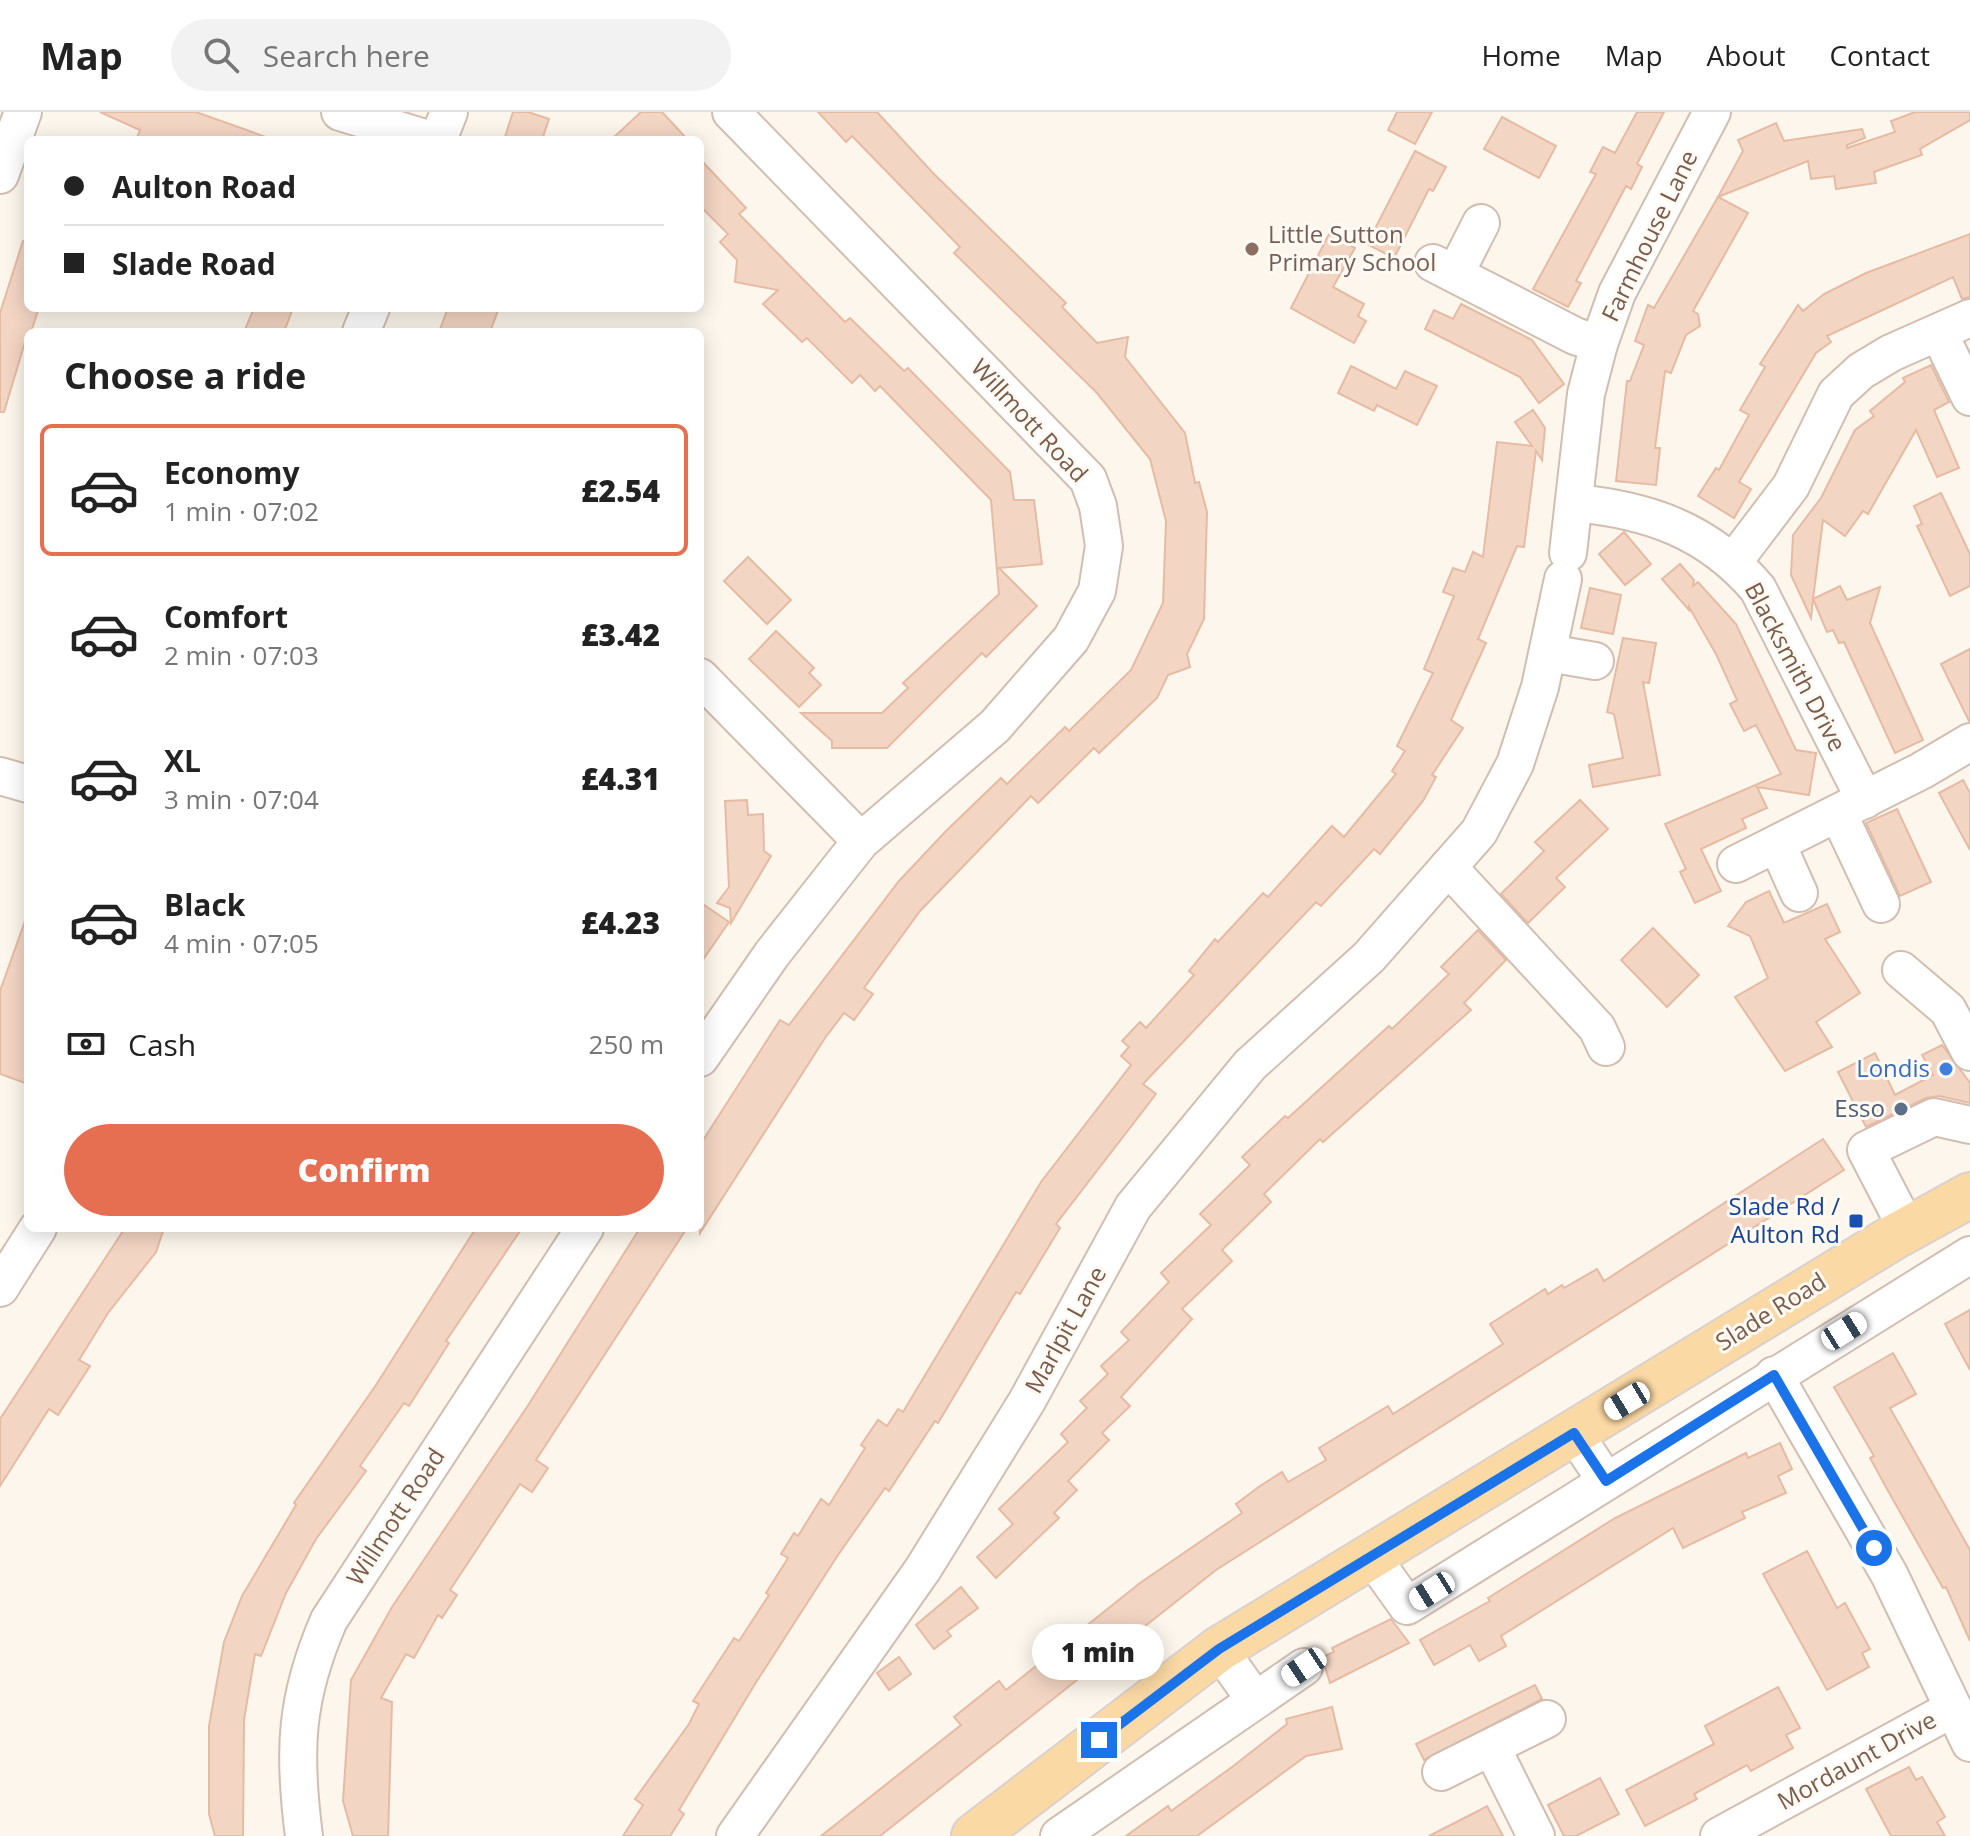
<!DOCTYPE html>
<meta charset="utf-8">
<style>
:root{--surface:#fff;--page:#f2f2f2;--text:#222;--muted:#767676;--line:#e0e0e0;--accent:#e76f51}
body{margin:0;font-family:"Open Sans",sans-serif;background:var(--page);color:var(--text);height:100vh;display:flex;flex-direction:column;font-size:30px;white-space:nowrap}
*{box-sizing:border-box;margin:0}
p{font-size:26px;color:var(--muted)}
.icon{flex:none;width:44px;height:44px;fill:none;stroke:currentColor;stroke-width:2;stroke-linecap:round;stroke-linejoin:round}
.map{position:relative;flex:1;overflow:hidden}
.side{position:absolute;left:24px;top:216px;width:680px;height:904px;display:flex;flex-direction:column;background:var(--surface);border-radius:12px;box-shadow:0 4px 20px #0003}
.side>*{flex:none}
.hud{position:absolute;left:24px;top:24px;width:680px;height:176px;border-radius:12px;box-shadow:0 4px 20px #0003;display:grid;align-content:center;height:176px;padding:0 40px;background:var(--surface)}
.end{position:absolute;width:36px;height:36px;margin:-18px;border:10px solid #1a73e8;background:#fff;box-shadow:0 0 0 4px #fff}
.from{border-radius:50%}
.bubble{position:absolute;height:56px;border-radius:28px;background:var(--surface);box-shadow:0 4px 20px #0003;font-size:26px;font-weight:800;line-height:56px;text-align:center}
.car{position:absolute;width:24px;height:48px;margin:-24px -12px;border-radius:10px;box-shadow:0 0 6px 2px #0007;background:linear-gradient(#fff 24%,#345 0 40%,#fff 0 76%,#345 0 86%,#fff 0)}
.hud b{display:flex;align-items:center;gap:28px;height:76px;font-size:30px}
.hud b+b{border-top:2px solid var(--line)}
.hud i{width:20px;height:20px;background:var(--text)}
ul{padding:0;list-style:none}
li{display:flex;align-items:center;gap:24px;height:132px;margin:0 16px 12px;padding:0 24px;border:4px solid transparent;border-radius:12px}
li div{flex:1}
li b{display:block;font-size:30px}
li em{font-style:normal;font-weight:800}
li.selected{border-color:var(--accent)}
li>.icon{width:72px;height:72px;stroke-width:1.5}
h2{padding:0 40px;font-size:36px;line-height:96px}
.pay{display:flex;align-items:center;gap:20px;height:88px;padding:0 40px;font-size:30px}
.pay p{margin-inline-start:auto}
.cta{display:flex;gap:16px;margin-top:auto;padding:16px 40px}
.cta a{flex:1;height:92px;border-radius:48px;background:var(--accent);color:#fff;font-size:32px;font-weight:800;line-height:92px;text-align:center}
header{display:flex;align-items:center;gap:48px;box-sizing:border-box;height:112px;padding:0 40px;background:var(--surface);border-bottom:2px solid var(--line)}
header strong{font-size:38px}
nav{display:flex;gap:44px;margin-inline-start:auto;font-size:28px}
.search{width:560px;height:72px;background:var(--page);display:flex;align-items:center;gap:20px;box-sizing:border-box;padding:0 28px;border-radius:44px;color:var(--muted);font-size:30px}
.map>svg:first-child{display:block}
.building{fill:#f3d5c3;stroke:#e6bba3;stroke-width:2}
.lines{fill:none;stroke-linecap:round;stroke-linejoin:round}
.minor-casing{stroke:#d1beb0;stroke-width:40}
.major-casing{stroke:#dad1cd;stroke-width:48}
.minor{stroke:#fff;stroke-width:36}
.major{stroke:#fbd9a5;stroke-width:44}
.route{stroke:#1a73e8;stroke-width:10}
.education-dot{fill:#8d6e63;stroke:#fffaf3;stroke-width:3}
.shop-dot{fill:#3f7fe0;stroke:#fffaf3;stroke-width:3}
.service-dot{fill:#5c6f8a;stroke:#fffaf3;stroke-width:3}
.transit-dot{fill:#1a4fb4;stroke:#fffaf3;stroke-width:3}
.labels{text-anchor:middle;stroke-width:6;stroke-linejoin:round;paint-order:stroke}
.education-label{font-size:24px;fill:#785e54;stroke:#fffaf3;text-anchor:start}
.street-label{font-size:24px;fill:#7a5c4d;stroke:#fffaf3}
.shop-label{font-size:24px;fill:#366cbe;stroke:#fffaf3;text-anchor:end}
.service-label{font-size:24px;fill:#4e5e75;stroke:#fffaf3;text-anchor:end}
.transit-label{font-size:24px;fill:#164399;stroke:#fffaf3;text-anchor:end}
</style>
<header>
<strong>Map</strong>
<div class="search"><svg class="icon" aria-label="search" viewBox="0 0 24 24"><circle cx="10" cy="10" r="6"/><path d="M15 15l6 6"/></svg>Search here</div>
<nav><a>Home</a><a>Map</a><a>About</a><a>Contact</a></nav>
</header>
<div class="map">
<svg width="1970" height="1724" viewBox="0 0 1970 1724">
<rect width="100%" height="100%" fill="#fdf6ec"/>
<g class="building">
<path d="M100,0H196L266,25L265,28H136L140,18Z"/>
<path d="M513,0H528L549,7L542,28H504Z"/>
<path d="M641,0H662L688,28H611Z"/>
<path d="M818,0H877L932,60L1066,191L1062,195L1097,231L1128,225L1125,245L1185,321L1195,371L1199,370L1207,400L1204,507L1187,542L1190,555L1168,563L1157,586L1099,641L1094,636L1038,691L1031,684L920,799L864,876L873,882L854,908L844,901L825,926L700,1121V1033L780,908L789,913L899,769L946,719L1001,666L1007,672L1065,615L1069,619L1131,558L1163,491L1166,409L1150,347L1097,281L954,141L960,135L852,24L846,30Z"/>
<path d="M1397,0H1432L1415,32L1388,18Z"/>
<path d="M1637,0H1664L1637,52L1642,55L1631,77L1626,74L1576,169L1581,171L1568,195L1533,177L1596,62L1590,60L1603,35L1615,41Z"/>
<path d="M1915,0H1970V8L1920,37L1922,43L1874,60L1876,71L1836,77L1834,64L1811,67L1808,49L1718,85L1748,101L1693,199L1698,202L1700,214L1686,223L1671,261L1665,259L1655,336H1660L1656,373L1616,369L1627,269H1630L1644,233L1635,229L1648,193L1654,196L1718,85L1743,39L1738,28L1776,11L1784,29L1862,17L1865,26L1847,33V36L1895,20L1891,9Z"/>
<path d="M1502,5L1556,34L1539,66L1484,37Z"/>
<path d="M1415,39L1446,55L1433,79L1429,77L1394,146L1367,132Z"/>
<path d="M700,47L746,96L739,102L845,210L850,206L904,259L908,256L1010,360L1014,388H1034L1042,452L999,456L1037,494L986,545L982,541L887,636H832V629L801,601H882L908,576L903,571L999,482L991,388L880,274L875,279L860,263L852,271L807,226L802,230L763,192L778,178L735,170L737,148L720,130L728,122L700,94Z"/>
<path d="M1329,122L1355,136L1333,175L1364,192L1358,204L1366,209L1354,231L1291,196Z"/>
<path d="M1970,122V185L1962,187L1953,165L1827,224L1831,230L1816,241L1739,370L1751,377L1734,406L1698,384L1716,356L1719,358L1749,303L1740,298L1765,255L1760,252L1798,193L1803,199L1824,182L1866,161Z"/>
<path d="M23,129L28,130V196H39L31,220H28L4,300H0V201Z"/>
<path d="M1461,192L1532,228L1564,272L1539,291L1520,265L1425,217L1434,198L1453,207Z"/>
<path d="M254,196H293L284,220H244Z"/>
<path d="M448,196H499L490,220H439Z"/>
<path d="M1931,253L1949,290L1934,298L1959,356L1937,365L1916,318L1868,402L1863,399L1845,424L1823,408L1813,487L1840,474L1847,488L1880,475L1870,511L1923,628L1895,641L1844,530L1839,531L1833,518L1827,520L1813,487L1811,506L1791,463L1793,423L1821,386L1855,318L1874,304L1870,299L1905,270L1903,266Z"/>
<path d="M1351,254L1396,277L1405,259L1437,274L1417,313L1377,293L1374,299L1338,281Z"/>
<path d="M1533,298L1545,316L1542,348L1536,339L1524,435L1517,434L1478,527L1486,531L1451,608L1463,616L1432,663L1436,665L1423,689L1380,742L1374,737L1321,794L1316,790L1143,972L1156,982L1056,1112L1060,1116L1020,1182L1016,1180L938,1311L935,1309L889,1379L885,1376L838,1443L755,1572L679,1698L684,1702L670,1724H623L643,1693L635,1687L689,1612L699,1592L693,1589L734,1526L739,1529L769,1483L766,1481L788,1446L781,1442L794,1421L798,1424L821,1387L829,1393L865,1336L861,1333L878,1308L887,1314L898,1297L903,1300L1041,1070L1131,953L1121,944L1129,935L1122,929L1140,910L1146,916L1194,863L1189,859L1215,827L1218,830L1263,781L1268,785L1332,714L1344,725L1396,662L1392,659L1405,639L1397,634L1433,561L1424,557L1454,484L1443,480L1453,456L1465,460L1473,440L1483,445L1497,330L1532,334L1515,310Z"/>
<path d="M1941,381L1970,442V474L1950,484L1917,414L1922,412L1914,394Z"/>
<path d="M1624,420L1651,452L1625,473L1599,442Z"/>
<path d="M748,445L791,488L767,512L724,469Z"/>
<path d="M1680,452L1694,468L1693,474L1698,470L1736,512L1796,638L1816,641L1809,683L1757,675L1767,696L1742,707L1746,716L1701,737L1721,779L1695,791L1680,760L1686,757L1665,712L1781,662L1756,613L1744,619L1730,592L1737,588L1716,542L1689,495V498L1662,467Z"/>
<path d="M1590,476L1621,483L1613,522L1581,516Z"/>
<path d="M776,519L814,556L809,561L821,573L799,595L749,547Z"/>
<path d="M1623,526L1656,531L1649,571L1643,570L1660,663L1593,675L1589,653L1623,646L1614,602L1607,600Z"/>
<path d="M1970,537V609H1969L1941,552Z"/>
<path d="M1963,668L1970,681V738L1939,681Z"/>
<path d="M747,688L748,703L763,702L764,739L771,744L731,811L730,796L717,791L729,775L725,689Z"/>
<path d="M1580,688L1608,717L1556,766L1565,775L1528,811L1501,782L1544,739L1535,730Z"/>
<path d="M1897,697L1931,770L1900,784L1866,711Z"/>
<path d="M1769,779L1784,811L1827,792L1840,820L1825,827L1860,881L1816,910L1832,935L1785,959L1735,885L1768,866L1750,824L1728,814L1746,790Z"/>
<path d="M700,790L729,810L700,852Z"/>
<path d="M25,809L28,810V972L0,962V879Z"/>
<path d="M1653,816L1699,863L1667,895L1621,848Z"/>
<path d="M1478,818L1506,848L1464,891L1471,898L1323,1030L1320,1027L1264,1082L1271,1090L1222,1138L1232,1149L1182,1197L1192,1207L1121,1285L1130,1294L1102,1321L1109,1328L1068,1369L1077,1378L1054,1401L1059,1406L996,1466L977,1445L1013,1412L999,1397L1068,1330L1061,1322L1087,1296L1080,1289L1108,1262L1101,1254L1129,1228L1121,1220L1169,1170L1161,1161L1211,1113L1200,1102L1250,1053L1242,1045L1285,1004L1288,1006L1389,914L1392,917L1449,862L1441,855Z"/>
<path d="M1942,933L1970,971V991L1939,984L1926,986L1866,1015L1838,960L1875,941L1895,983L1933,963L1922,943Z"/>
<path d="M1823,1027L1844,1058L1216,1458L880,1724H821L961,1613L954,1605L999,1569L1006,1578L1140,1471L1242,1401L1236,1392L1260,1374L1282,1360L1288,1370L1326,1348L1319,1336L1388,1294L1393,1302L1503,1232L1490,1212L1545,1177L1548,1182L1562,1173L1564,1176L1597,1157L1604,1169Z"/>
<path d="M125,1116H164L156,1140L108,1201L79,1248L90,1254L58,1303L49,1297L0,1374V1307Z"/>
<path d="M476,1116H522L446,1229L449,1231L409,1294L404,1291L360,1354L366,1359L316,1427L286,1481L261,1544L255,1542L244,1608L243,1724H215L209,1702V1614L224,1530L242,1484L296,1393L294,1391L376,1273Z"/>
<path d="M640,1116H687L536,1348L548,1356L532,1380L520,1372L450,1478L457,1483L442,1506L438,1503L414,1546L406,1542L381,1586L392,1590L388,1724H353L343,1689L351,1568L392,1495L527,1295Z"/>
<path d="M1970,1198V1258L1945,1212Z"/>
<path d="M1893,1241L1916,1282L1890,1296L1970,1438V1529L1946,1475L1943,1476L1887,1377L1870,1346L1874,1344L1834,1275Z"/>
<path d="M1780,1331L1792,1357L1778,1364L1786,1381L1742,1400L1745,1406L1683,1436L1673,1416L1501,1524L1506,1534L1479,1549L1470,1533L1434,1553L1420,1528L1490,1489L1488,1486L1615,1406L1746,1341L1748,1346Z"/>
<path d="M1807,1439L1837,1496L1845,1491L1870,1537L1862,1541L1869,1555L1827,1578L1763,1462Z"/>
<path d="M961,1475L978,1496L947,1519L951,1524L934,1537L916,1513Z"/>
<path d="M1391,1507L1409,1531L1330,1571L1322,1545L1334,1540L1332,1536Z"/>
<path d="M899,1545L911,1562L889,1578L877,1561Z"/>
<path d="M1535,1573L1542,1587L1424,1648L1416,1632Z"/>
<path d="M1778,1575L1800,1616L1786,1623L1793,1636L1751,1659L1747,1653L1694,1682L1697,1687L1645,1714L1626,1678L1714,1632L1705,1614Z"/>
<path d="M1332,1595L1342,1637L1306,1644L1197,1724H1126L1168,1694L1171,1699L1232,1655L1287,1612L1286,1607Z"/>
<path d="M1909,1655L1916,1668L1922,1665L1945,1705L1937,1710L1945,1724H1891L1866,1677Z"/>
<path d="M1600,1666L1619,1702L1576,1724H1564L1548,1693Z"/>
<path d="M1487,1694L1503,1724H1429L1478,1699Z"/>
</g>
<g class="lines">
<g class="minor-casing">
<g id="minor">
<path d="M340,0L431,28"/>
<path d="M438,28L449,0"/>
<path d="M0,63L23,0"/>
<path d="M1433,151L1575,224L1599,232"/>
<path d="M1455,162L1481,111"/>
<path d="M361,220L371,196"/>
<path d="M1939,221L1970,285"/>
<path d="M1575,391C1649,398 1709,419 1758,477L1865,688"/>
<path d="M1568,441L1586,282L1599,232L1617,181L1712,0"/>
<path d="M1734,449L1791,374L1836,282L1861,259L1891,241L1970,206"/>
<path d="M1548,541L1595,549"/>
<path d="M700,565L861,729"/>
<path d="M0,664L28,672"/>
<path d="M1838,701L1881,792"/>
<path d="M1777,732L1799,781"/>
<path d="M1736,752L1921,659L1970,630"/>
<path d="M1448,755L1597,916L1606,935"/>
<path d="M1901,858L1948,898L1970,940"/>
<path d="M700,946L772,842L861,729L995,614L1071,527L1097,479L1104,434L1098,394L1088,367L731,0"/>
<path d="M1907,1117L1866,1038L1934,1005L1970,1013"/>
<path d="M0,1176L38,1116"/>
<path d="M1774,1263L1889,1462L1970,1631"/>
<path d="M1574,1321L1606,1369"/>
<path d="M1372,1445L1407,1494L1970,1143"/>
<path d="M1219,1537L1255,1588"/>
<path d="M1492,1636L1536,1724"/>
<path d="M1441,1660L1547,1607"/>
<path d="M304,1724C293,1640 295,1586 329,1508L585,1116"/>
<path d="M735,1724L923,1457L1027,1289L1133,1095L1250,953L1369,845L1479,720L1515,652L1540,575L1563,467"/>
<path d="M1059,1724L1304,1555"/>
<path d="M1719,1724L1952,1597"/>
</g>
</g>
<g class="major-casing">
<path id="major" d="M974,1724L1219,1537L1894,1125L1970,1083"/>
</g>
<use href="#minor" class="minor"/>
<use href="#major" class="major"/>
</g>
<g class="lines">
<path class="route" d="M1099,1628L1219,1537L1574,1321L1606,1369L1774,1263L1874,1436"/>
</g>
<circle class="education-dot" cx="1252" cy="137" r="8"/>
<circle class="shop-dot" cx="1946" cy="957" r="8"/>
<circle class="service-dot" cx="1901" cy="997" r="8"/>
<rect class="transit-dot" x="1848" y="1101" width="16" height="16" rx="4"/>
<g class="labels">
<g class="education-label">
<text x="1268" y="131">Little Sutton<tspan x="1268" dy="28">Primary School</tspan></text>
</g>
<g class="street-label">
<text transform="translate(1650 124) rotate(-64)" y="8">Farmhouse Lane</text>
<text transform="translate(1029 309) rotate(47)" y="8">Willmott Road</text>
<text transform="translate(1795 555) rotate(62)" y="8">Blacksmith Drive</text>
<text transform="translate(1771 1200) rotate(-32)" y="8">Slade Road</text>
<text transform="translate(1066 1218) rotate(-61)" y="8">Marlpit Lane</text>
<text transform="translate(396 1405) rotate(-57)" y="8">Willmott Road</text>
<text transform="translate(1857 1649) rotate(-29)" y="8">Mordaunt Drive</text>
</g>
<g class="shop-label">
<text x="1930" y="965">Londis</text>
</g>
<g class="service-label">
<text x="1885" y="1005">Esso</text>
</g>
<g class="transit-label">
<text x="1840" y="1103">Slade Rd /<tspan x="1840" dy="28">Aulton Rd</tspan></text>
</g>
</g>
</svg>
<i class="end from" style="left:1874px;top:1436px"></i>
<i class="end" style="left:1099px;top:1628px"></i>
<div class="bubble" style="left:1032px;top:1512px;width:132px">1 min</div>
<i class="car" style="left:1844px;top:1219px;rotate:58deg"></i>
<i class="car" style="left:1627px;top:1289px;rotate:239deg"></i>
<i class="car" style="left:1432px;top:1479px;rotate:238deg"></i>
<i class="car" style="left:1304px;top:1555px;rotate:236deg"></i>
<div class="hud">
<b><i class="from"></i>Aulton Road</b>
<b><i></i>Slade Road</b>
</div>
<section class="side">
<h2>Choose a ride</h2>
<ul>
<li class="selected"><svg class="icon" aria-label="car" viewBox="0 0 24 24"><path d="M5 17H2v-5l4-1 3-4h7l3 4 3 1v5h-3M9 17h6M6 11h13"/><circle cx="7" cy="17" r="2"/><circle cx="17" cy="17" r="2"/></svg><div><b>Economy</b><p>1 min · 07:02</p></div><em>£2.54</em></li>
<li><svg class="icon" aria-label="car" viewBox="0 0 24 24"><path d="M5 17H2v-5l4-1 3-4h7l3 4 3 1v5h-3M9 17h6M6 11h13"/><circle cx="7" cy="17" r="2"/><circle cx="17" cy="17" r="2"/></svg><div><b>Comfort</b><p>2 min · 07:03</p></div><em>£3.42</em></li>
<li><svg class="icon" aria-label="car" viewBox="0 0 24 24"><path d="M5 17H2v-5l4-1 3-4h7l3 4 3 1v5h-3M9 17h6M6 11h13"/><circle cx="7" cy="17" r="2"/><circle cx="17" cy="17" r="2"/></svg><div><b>XL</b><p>3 min · 07:04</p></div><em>£4.31</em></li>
<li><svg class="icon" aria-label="car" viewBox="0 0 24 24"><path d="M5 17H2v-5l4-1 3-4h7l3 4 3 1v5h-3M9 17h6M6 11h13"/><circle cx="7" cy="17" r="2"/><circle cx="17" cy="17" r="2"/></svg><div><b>Black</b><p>4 min · 07:05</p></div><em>£4.23</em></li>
</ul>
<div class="pay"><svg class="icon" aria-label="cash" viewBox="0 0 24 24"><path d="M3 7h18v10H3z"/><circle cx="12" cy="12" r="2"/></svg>Cash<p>250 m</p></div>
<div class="cta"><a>Confirm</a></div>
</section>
</div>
